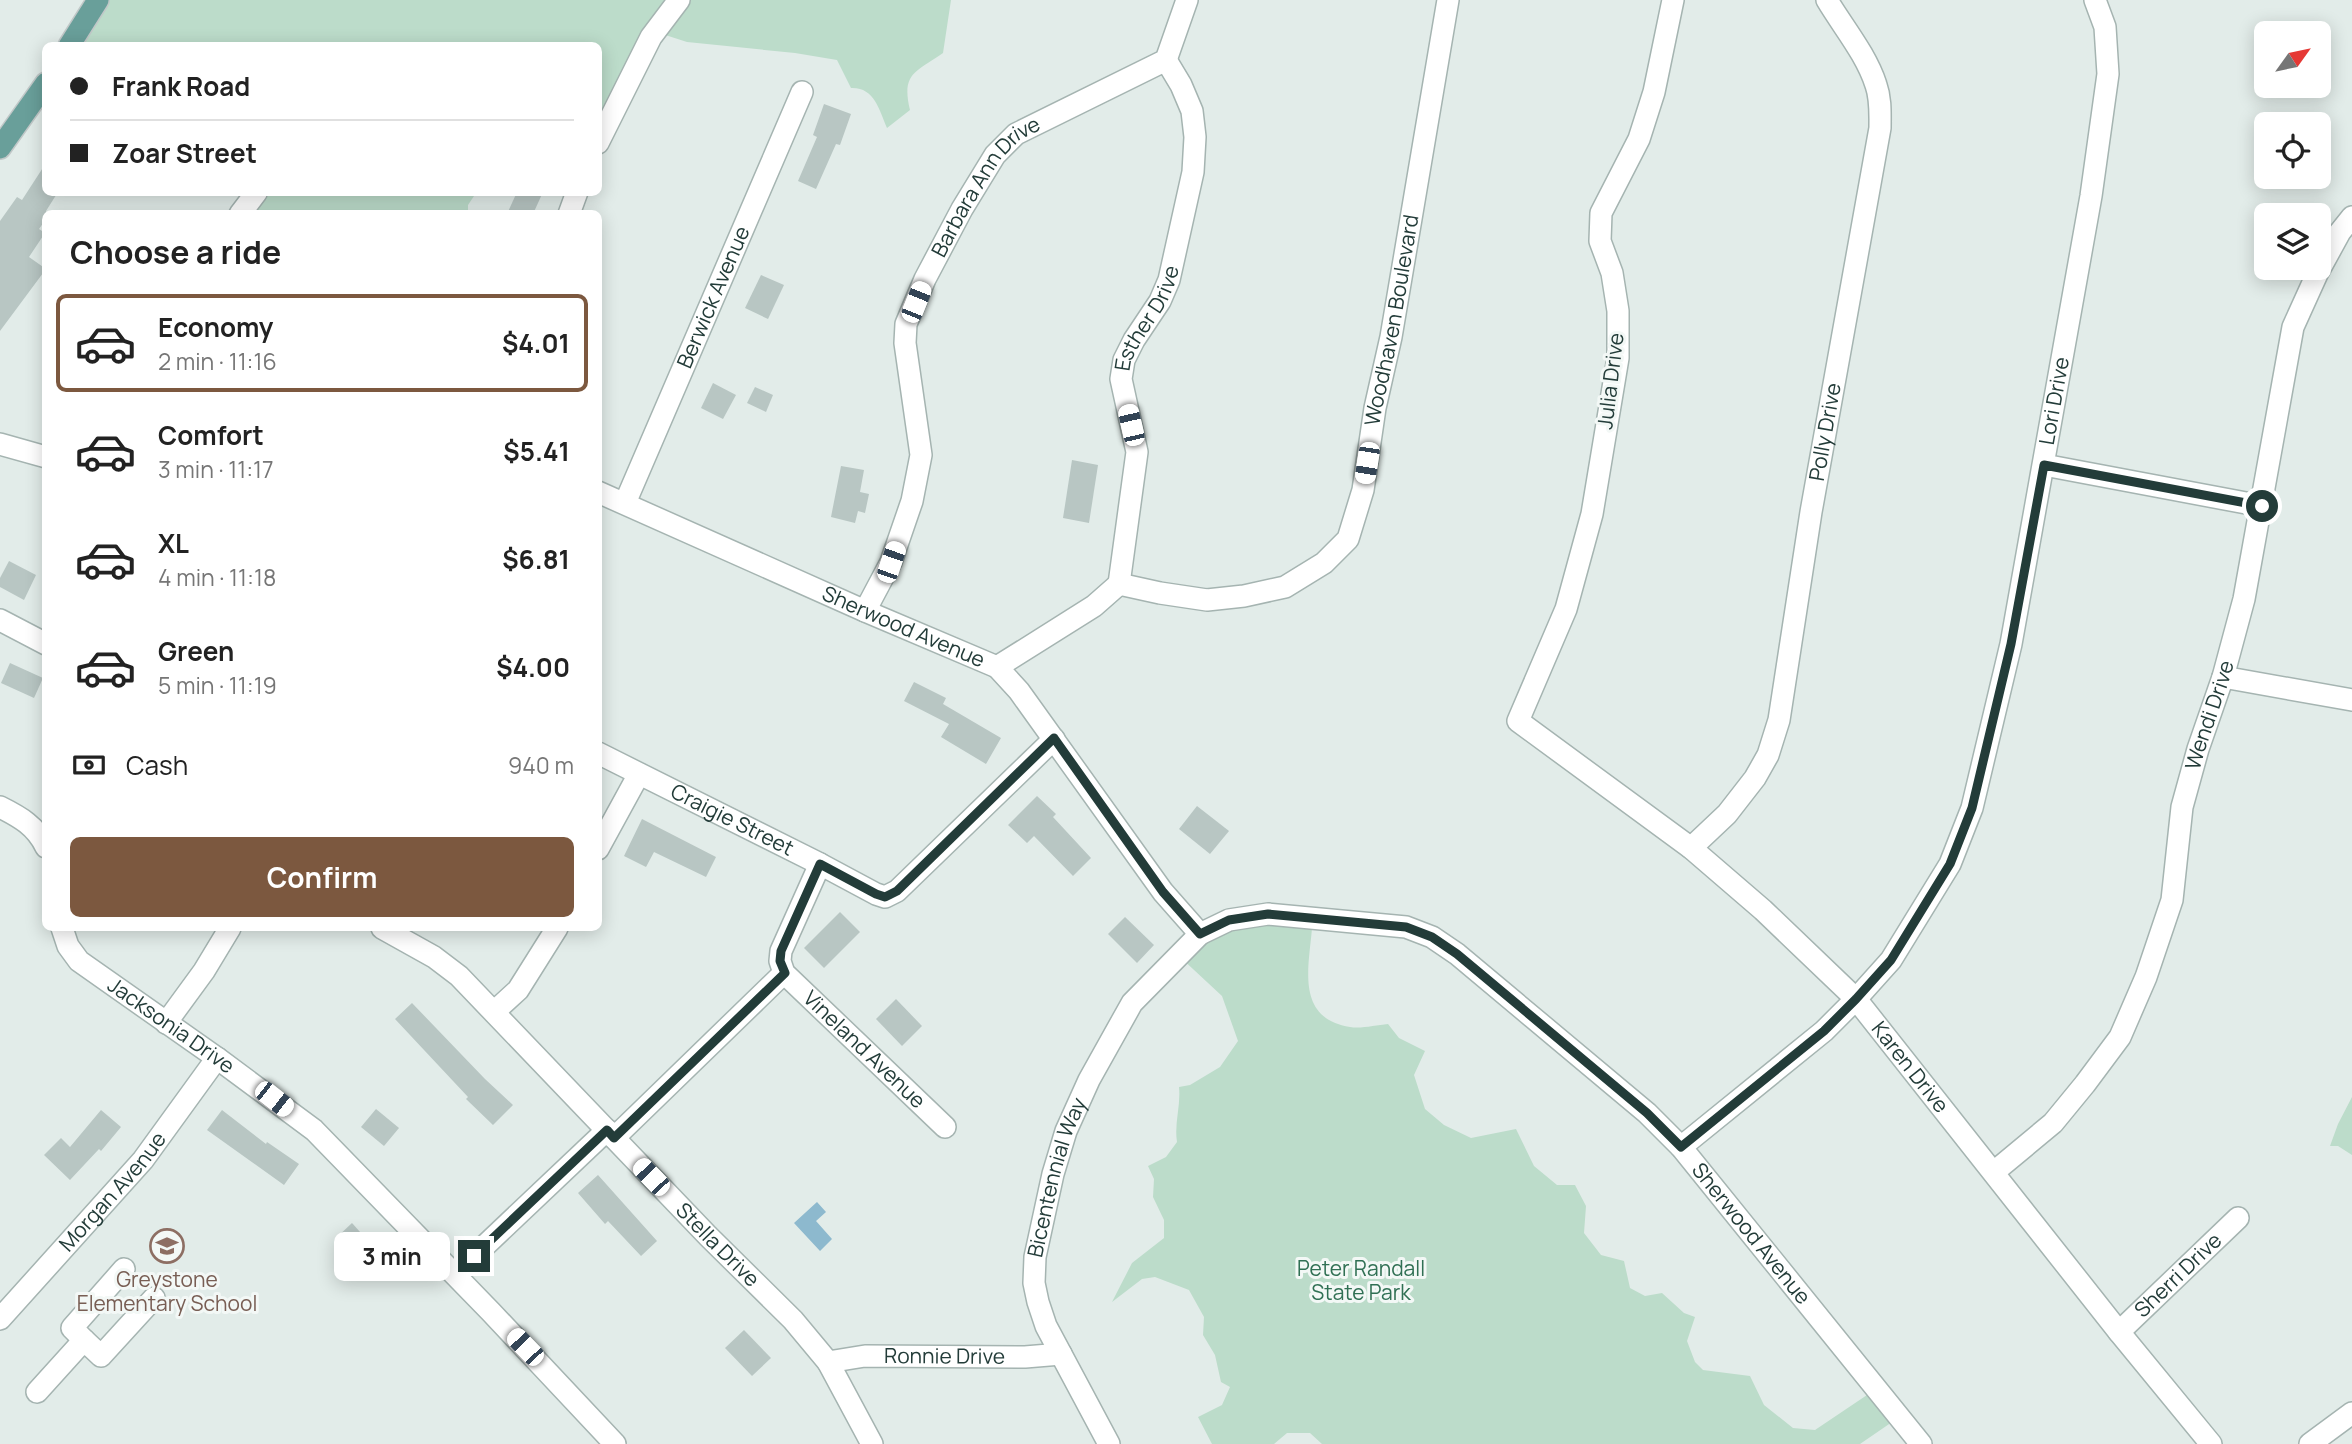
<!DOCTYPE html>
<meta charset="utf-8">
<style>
:root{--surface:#fff;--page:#f2f2f2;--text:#222;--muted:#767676;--line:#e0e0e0;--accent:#7c583f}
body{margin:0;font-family:Manrope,sans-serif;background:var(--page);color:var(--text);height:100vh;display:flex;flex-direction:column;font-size:26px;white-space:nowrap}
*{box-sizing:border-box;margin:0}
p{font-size:23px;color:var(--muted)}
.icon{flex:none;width:38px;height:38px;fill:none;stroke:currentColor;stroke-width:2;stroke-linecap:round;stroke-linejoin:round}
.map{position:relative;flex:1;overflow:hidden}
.side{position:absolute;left:42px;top:210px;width:560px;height:721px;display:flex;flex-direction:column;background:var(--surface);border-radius:10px;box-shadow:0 4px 18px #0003}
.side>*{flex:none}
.banner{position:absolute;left:42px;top:42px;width:560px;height:154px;border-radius:10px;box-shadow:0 4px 18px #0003;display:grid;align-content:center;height:154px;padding:0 28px;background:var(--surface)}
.needle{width:46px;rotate:57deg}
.controls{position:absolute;left:2254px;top:21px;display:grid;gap:14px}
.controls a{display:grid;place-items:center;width:77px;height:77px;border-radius:10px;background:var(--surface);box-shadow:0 4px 18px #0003;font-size:35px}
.end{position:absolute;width:32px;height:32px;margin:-16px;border:9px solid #233c39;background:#fff;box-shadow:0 0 0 4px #fff}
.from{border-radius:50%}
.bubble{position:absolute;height:49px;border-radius:10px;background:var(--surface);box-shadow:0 4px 18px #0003;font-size:23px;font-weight:700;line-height:49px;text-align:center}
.car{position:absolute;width:21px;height:42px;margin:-21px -10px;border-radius:9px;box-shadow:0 0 5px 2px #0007;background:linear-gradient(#fff 24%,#345 0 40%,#fff 0 76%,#345 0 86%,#fff 0)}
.banner b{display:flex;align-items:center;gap:24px;height:66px;font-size:26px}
.banner b+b{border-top:2px solid var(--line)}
.banner i{width:18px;height:18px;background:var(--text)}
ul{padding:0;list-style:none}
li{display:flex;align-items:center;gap:21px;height:98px;margin:0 14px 10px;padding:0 14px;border:4px solid transparent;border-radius:10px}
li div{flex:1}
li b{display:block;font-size:26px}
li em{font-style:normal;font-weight:700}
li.active{border-color:var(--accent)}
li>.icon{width:63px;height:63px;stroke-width:1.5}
h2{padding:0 28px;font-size:32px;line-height:84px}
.pay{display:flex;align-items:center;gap:18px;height:77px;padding:0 28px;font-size:26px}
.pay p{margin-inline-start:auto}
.button{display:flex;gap:14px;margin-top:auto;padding:14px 28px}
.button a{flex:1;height:80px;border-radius:10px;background:var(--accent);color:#fff;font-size:28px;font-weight:700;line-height:80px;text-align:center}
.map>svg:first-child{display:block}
.green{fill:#bcdcca}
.water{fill:#8db9ce}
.building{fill:#b8c6c3}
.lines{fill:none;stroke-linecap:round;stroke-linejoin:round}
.minor-casing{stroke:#a5b4b1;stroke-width:24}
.major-casing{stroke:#c1c8c8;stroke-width:24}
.minor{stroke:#fff;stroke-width:21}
.major{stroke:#699f9a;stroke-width:21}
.route{stroke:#233c39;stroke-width:9}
.labels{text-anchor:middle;stroke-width:6;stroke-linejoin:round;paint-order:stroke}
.street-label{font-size:21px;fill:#233c39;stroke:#f3f8f6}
.park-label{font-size:21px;fill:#307054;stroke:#f3f8f6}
.education-label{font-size:21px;fill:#785e54;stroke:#f3f8f6}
</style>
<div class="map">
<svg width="2352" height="1444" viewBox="0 0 2352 1444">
<rect width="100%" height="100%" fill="#e2ece9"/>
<g class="green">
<path d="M99,0H951L943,53C916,72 901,73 910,110L887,128C879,109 874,87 851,88L837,60L795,53L687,42L656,32L599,139L598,46H70Z"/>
<path d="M243,193H476L468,205V214L256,213L244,205Z"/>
<path d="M1276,922L1312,928C1309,967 1295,1018 1350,1027C1361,1029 1376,1025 1388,1024L1399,1038L1425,1051L1414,1075L1425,1109L1444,1125L1471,1138L1516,1129L1534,1166L1557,1185H1575L1586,1206L1584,1233L1601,1255L1624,1261L1630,1288L1645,1296L1662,1293L1684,1313L1695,1317L1687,1341L1695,1362L1703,1370L1750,1376L1764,1405L1793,1428L1815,1430L1870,1393L1895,1420L1860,1444H1322L1310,1433H1287L1274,1444H1212L1198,1417L1222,1405L1230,1387L1221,1382L1215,1355L1203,1335L1204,1317L1189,1290L1155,1277L1142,1279L1112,1302L1132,1263L1164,1238V1220L1153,1197L1154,1179L1148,1166L1166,1157L1177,1142C1174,1123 1181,1106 1179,1087L1190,1085L1220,1067L1238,1041L1222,996L1179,956L1223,925Z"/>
<path d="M2352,1097V1155L2338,1146H2330L2338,1124Z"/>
</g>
<path class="water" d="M817,1202L826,1212L816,1221L832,1239L820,1251L794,1223Z"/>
<g class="building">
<path d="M824,104L851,114L840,145L836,144L816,189L798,181L817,137L813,135Z"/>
<path d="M46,163V192H58L46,211V219L39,229L45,233L29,257L46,269L0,331V221L17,197L22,200Z"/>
<path d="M517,192H543L533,214H507Z"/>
<path d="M761,275L784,285L768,319L745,308Z"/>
<path d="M713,383L736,395L723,419L701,408Z"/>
<path d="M755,387L773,395L766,412L747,403Z"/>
<path d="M1072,460L1098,465L1089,523L1063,518Z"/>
<path d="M841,466L864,470L860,492L869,494L865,513L858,511L855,523L831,517Z"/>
<path d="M9,561L36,575L24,600L0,587V578Z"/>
<path d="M10,663L43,678L34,698L1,683Z"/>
<path d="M914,682L946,698L943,704L1001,738L986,764L941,737L949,724L904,701Z"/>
<path d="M1037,796L1056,814L1053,817L1091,858L1073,876L1034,836L1027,843L1008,825Z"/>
<path d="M1197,806L1229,831L1210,854L1179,829Z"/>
<path d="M642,819L716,857L706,877L654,852L646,867L624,856Z"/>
<path d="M840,912L860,932L824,968L804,948Z"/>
<path d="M1125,917L1154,945L1137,963L1108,934Z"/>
<path d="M896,999L922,1026L902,1046L876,1019Z"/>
<path d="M412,1003L485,1079L513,1105L493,1125L466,1099L468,1097L395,1019Z"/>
<path d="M376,1109L399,1128L384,1146L361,1127Z"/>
<path d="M101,1110L121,1127L101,1151L99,1149L70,1180L44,1155L61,1138L70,1147Z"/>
<path d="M222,1110L266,1144L267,1142L299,1164L284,1185L207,1130Z"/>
<path d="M598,1175L657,1241L641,1256L608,1221L605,1224L578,1193Z"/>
<path d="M352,1223L377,1251L360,1267L335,1239Z"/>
<path d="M744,1330L771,1358L752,1376L725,1348Z"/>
</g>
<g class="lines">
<g class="minor-casing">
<g id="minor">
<path id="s1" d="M1673,0L1654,92L1639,139L1601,213L1600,241L1612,273L1618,311V358L1592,514L1566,609L1518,721L1691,848L1763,910L1856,999L2119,1332L2211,1444"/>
<path d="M598,143L651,37L679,0"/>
<path d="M240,214L256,193"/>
<path d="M569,214L577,192"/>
<path d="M0,444L46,457"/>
<path d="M2044,465L2262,506"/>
<path id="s2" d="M598,492L865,611L997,667L1019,691L1163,892L1200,934"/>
<path id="s3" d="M625,503L802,92"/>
<path id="s4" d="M1119,584L1160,593L1207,600L1244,596L1285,587L1324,563L1348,539L1363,490L1375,408L1391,337L1448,0"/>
<path id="s5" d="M1119,584L1137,452L1121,379L1124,360L1134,340L1160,301L1169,280L1193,172L1195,137L1192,111L1181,85L1166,60"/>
<path id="s6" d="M865,611L891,562L912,501L921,455L905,343L906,324L925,279L962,209L995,155L1016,134L1166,60L1187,0"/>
<path d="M0,620L46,644"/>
<path d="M997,667L1094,606L1119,584"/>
<path d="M2223,677L2352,700"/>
<path id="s7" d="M598,753L820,864L876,894L885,897L897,891L1054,739"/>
<path d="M0,807C20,817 36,826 46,847"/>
<path id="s8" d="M1691,848L1727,814L1755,778L1768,755L1779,720L1811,512L1880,128C1880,114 1881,99 1876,85C1866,54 1843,27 1827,0"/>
<path d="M598,849L639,774"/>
<path id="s9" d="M820,864L781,951L780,961L784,973L945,1127"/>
<path id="s10" d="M62,928L68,946L79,961L217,1058L314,1130L491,1312L615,1444"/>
<path id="s11" d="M382,928L434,957L459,976L708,1236L793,1320L828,1362L872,1444"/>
<path d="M495,1011L518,990L557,928"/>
<path d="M166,1023L204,971L230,928"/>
<path d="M614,1138L784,973"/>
<path id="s12" d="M1681,1147L1824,1031L1856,999L1891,960L1950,864L1972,808L2011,644L2091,196L2108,74L2105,27L2095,0"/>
<path id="s13" d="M1994,1172L2053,1123L2085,1084L2120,1037L2146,977L2172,900L2182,807L2198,749L2223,677L2244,599L2293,327L2317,274L2340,232L2352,217"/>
<path d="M455,1274L607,1130"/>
<path id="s14" d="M0,1319L143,1160L217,1058"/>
<path id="s15" d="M2119,1332L2238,1218"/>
<path d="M84,1340L72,1328L124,1269"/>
<path id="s16" d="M828,1362L865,1356L1025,1357L1061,1354"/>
<path d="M37,1392L84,1340L101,1356L154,1298"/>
<path id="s17" d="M1109,1444L1046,1326L1038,1302L1034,1283L1035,1257L1053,1174L1066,1131L1089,1080L1132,1003L1200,934L1229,920L1268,914L1406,927L1432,937L1457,954L1647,1113L1681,1147L1921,1444"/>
<path d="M2310,1444L2352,1413"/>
</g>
</g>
<g class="major-casing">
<g id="major">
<path d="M69,46L98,0"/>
<path d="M0,148L46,83"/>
</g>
</g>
<use href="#minor" class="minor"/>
<use href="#major" class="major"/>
</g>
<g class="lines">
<path class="route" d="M474,1256L607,1130L614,1138L785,973L780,961L781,951L820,864L876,894L885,897L897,891L1054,738L1163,892L1200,934L1229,920L1268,914L1406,927L1432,937L1457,954L1647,1113L1681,1147L1824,1031L1856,999L1891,960L1950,864L1972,808L2011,644L2044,465L2262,506"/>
</g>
<defs>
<g id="school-ring" transform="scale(1.75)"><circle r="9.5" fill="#f3f8f6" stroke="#8d6e63" stroke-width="1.5"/><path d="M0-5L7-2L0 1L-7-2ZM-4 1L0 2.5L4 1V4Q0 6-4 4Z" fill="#8d6e63"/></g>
</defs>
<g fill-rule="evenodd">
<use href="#school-ring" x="167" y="1246"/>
</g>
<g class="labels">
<g class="street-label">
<text dy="7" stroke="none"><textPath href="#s6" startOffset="460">Barbara Ann Drive</textPath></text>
<text dy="7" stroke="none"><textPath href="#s3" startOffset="224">Berwick Avenue</textPath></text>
<text dy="7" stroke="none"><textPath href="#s5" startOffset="275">Esther Drive</textPath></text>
<text dy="7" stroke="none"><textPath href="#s4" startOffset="472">Woodhaven Boulevard</textPath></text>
<text transform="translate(1611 381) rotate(-83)" y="7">Julia Drive</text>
<text dy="7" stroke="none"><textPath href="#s12" startOffset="870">Lori Drive</textPath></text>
<text dy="7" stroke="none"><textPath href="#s8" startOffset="450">Polly Drive</textPath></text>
<text dy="7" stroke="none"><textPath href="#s2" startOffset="334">Sherwood Avenue</textPath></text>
<text dy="7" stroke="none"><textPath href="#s13" startOffset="522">Wendi Drive</textPath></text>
<text dy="7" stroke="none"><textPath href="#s7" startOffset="150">Craigie Street</textPath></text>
<text dy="7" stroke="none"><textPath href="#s10" startOffset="150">Jacksonia Drive</textPath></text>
<text dy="7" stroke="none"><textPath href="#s9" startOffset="229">Vineland Avenue</textPath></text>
<text dy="7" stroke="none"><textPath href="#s1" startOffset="1278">Karen Drive</textPath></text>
<text dy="7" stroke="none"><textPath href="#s17" startOffset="287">Bicentennial Way</textPath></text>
<text dy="7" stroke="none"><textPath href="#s14" startOffset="170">Morgan Avenue</textPath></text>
<text dy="7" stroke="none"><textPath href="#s17" startOffset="1251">Sherwood Avenue</textPath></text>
<text dy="7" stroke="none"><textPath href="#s11" startOffset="464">Stella Drive</textPath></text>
<text dy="7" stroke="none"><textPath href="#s15" startOffset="82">Sherri Drive</textPath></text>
<text dy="7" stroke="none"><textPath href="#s16" startOffset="117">Ronnie Drive</textPath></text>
</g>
<g class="park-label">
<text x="1361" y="1276">Peter Randall<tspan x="1361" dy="24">State Park</tspan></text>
</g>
<g class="education-label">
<text x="167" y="1287">Greystone<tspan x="167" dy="24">Elementary School</tspan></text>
</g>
</g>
</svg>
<div class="controls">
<a><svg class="needle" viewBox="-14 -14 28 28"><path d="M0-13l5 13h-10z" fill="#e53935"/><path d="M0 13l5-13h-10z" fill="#767676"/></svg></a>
<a><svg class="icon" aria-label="locate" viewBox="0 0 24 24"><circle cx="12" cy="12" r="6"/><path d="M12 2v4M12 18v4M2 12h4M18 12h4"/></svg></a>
<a><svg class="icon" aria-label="layers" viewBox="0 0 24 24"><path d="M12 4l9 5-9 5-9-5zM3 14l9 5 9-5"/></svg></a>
</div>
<i class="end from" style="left:2262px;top:506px"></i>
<i class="end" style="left:474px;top:1256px"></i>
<div class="bubble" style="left:334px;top:1232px;width:116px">3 min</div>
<i class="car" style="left:916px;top:302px;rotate:22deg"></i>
<i class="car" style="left:1131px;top:425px;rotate:347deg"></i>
<i class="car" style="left:1367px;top:463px;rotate:189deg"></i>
<i class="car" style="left:891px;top:562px;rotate:19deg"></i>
<i class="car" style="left:274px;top:1099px;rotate:128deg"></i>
<i class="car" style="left:651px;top:1177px;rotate:316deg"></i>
<i class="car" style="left:525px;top:1347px;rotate:316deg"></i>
<div class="banner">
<b><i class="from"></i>Frank Road</b>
<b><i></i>Zoar Street</b>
</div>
<section class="side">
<h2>Choose a ride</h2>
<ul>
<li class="active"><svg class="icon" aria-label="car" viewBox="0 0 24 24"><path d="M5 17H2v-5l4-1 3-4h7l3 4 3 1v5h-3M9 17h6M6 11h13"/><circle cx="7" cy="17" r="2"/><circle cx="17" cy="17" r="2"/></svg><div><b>Economy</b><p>2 min · 11:16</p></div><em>$4.01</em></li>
<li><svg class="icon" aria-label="car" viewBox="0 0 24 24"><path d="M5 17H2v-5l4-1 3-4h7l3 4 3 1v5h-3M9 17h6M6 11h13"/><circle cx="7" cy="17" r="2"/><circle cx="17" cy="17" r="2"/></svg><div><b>Comfort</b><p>3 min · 11:17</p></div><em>$5.41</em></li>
<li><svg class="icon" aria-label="car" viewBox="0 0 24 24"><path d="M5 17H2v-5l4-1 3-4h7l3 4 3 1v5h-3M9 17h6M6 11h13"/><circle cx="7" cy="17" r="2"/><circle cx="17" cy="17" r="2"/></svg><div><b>XL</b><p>4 min · 11:18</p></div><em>$6.81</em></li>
<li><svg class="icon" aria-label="car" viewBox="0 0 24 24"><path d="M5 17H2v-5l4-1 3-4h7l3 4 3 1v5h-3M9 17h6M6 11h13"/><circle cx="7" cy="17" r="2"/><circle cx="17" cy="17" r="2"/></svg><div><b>Green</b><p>5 min · 11:19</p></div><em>$4.00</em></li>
</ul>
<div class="pay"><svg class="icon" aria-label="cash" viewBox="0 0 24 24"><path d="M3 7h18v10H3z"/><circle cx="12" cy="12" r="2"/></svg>Cash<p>940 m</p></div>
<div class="button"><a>Confirm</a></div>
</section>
</div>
